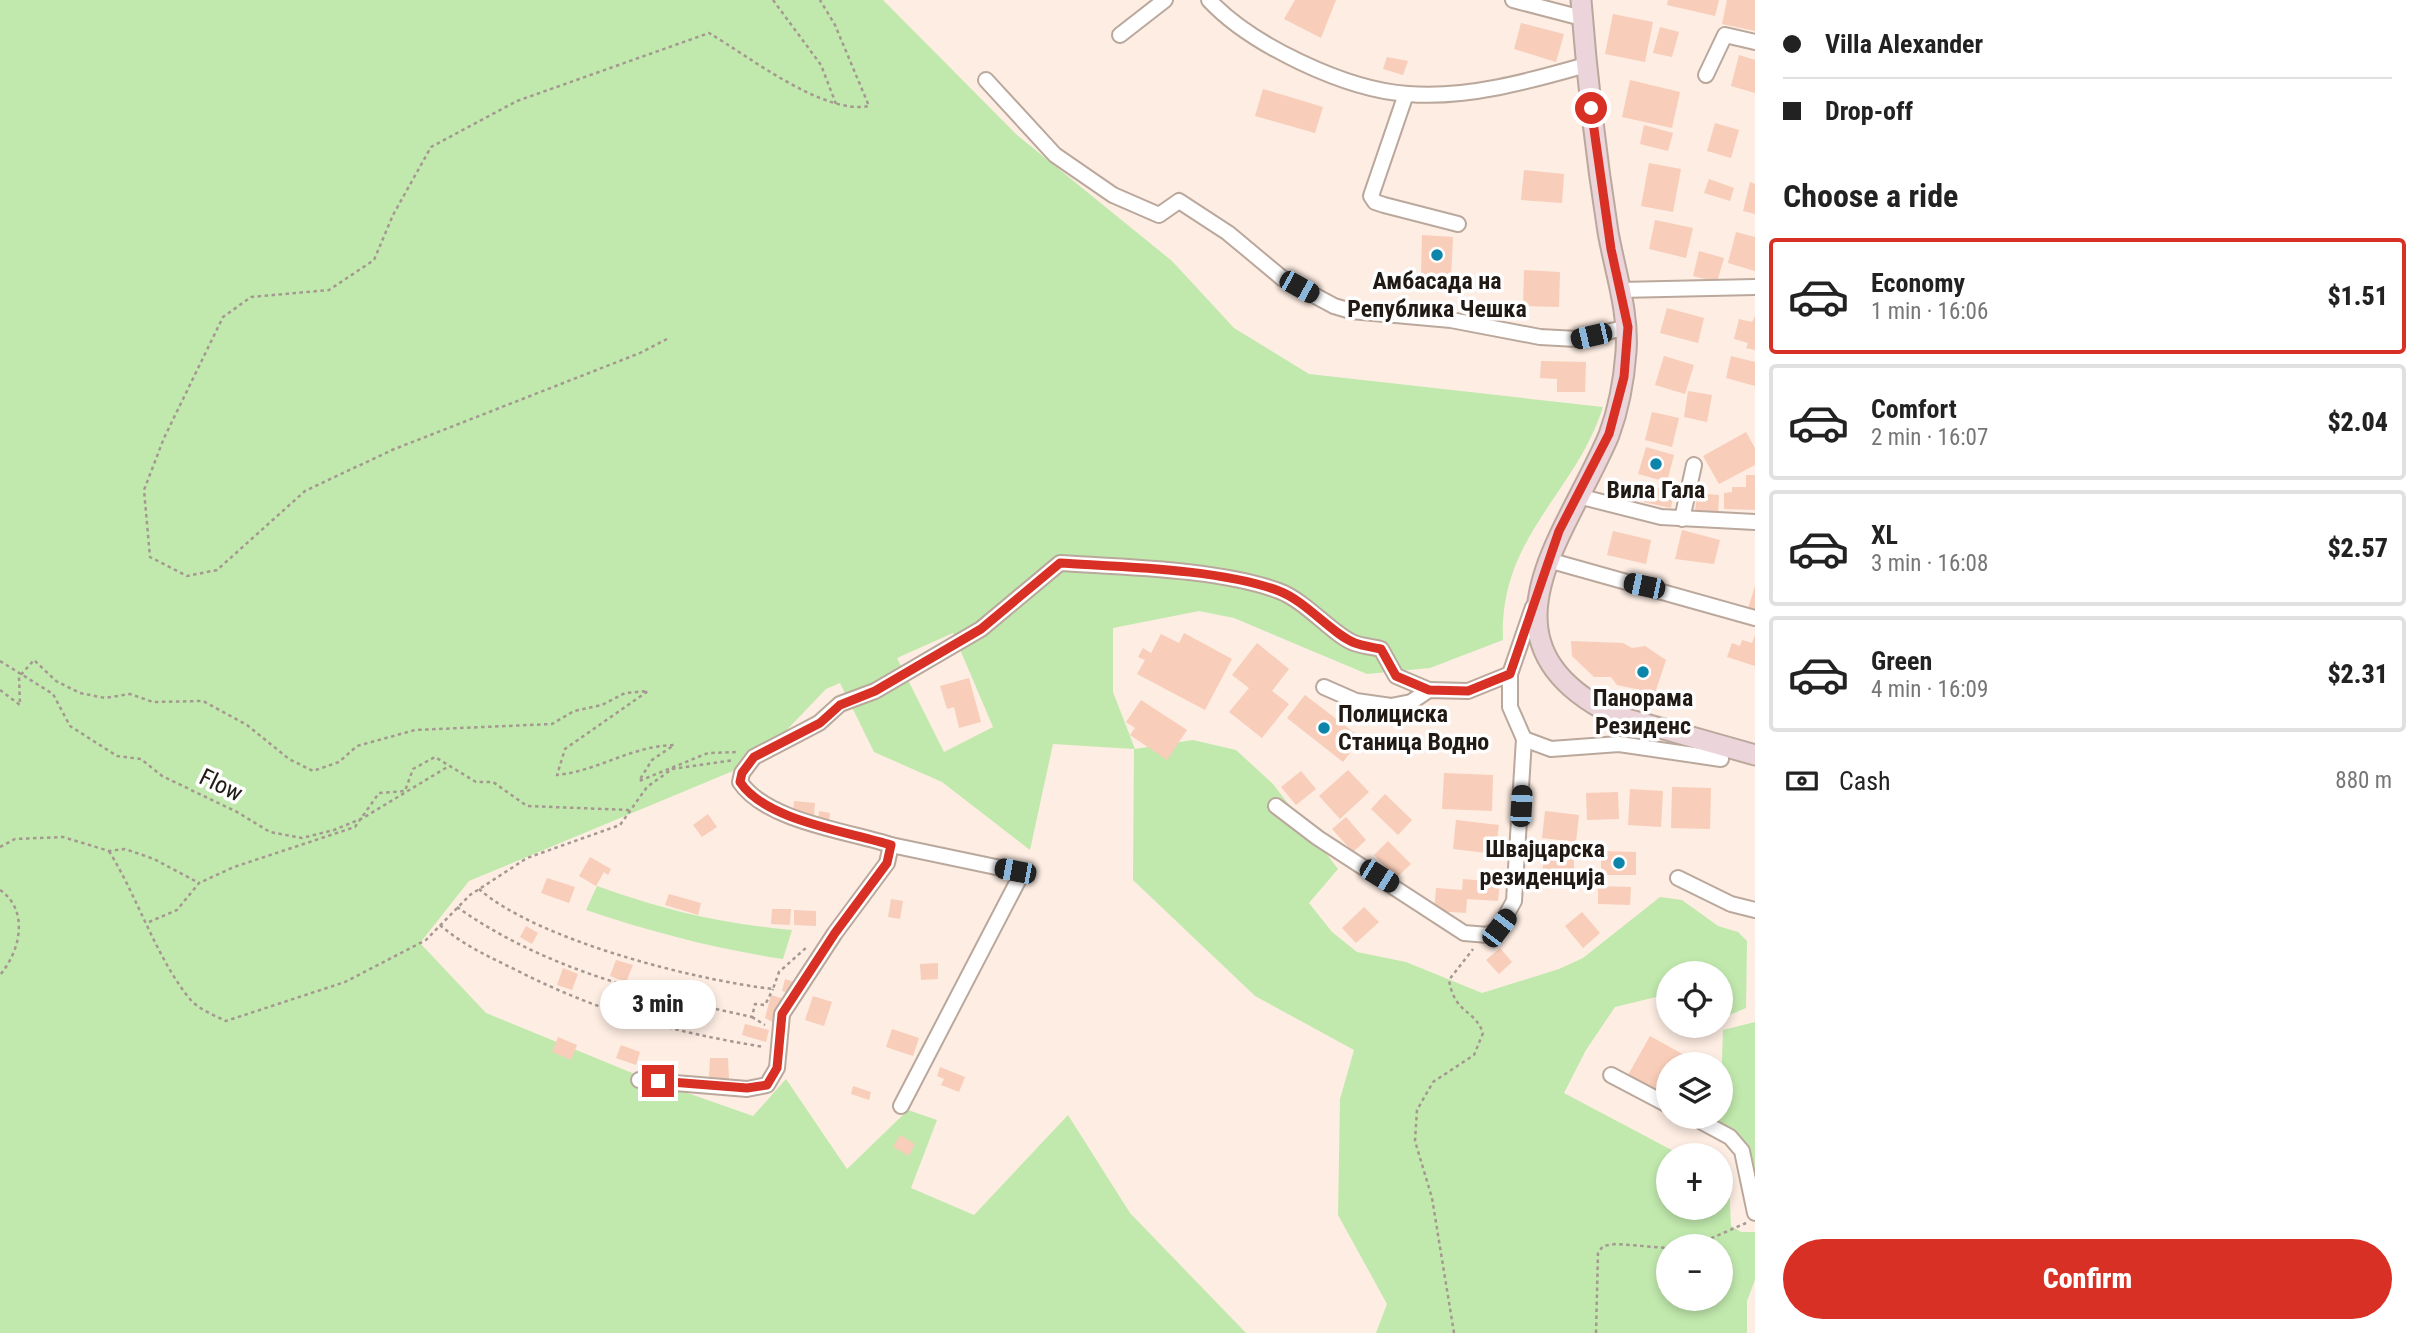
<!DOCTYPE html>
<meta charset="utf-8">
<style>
:root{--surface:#fff;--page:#f2f2f2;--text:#222;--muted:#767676;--line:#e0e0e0;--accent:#d93025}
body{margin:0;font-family:"Roboto Condensed",sans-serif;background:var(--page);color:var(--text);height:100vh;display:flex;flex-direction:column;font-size:26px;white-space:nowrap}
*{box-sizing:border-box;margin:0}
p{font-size:23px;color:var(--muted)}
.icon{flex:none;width:38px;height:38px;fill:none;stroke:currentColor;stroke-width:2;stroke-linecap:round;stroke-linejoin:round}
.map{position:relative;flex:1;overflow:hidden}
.panel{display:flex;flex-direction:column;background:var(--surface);width:665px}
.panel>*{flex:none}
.guide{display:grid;align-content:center;height:154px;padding:0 28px;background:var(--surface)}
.buttons{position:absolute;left:1656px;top:961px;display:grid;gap:14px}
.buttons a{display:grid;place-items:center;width:77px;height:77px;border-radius:50%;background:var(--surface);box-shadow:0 4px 10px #0003;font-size:35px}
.end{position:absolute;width:32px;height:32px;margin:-16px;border:9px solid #d93025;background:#fff;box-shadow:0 0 0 4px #fff}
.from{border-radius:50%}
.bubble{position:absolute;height:49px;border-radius:24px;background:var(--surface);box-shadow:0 4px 10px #0003;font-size:23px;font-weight:800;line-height:49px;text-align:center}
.car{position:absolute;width:21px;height:42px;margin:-21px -10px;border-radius:9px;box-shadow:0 0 5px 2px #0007;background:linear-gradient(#222 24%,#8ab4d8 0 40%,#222 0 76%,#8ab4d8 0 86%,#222 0)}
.guide b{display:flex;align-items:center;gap:24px;height:66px;font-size:26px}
.guide b+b{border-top:2px solid var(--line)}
.guide i{width:18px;height:18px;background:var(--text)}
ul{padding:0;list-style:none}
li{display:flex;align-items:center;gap:21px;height:116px;margin:0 14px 10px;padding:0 14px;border:4px solid var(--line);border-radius:7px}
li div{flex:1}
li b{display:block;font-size:26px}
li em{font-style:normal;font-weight:800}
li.on{border-color:var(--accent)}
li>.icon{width:63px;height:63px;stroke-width:1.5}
h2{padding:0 28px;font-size:32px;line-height:84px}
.pay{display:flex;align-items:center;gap:18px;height:77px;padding:0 28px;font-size:26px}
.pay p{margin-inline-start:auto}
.action{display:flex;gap:14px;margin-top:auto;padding:14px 28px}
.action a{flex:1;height:80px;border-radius:42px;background:var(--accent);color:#fff;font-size:28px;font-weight:800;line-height:80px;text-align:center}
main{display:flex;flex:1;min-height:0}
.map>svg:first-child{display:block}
.green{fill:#c1e9ad;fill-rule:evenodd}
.building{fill:#f8cdb9}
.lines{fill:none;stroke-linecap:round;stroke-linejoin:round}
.street-casing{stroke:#bba89c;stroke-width:18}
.secondary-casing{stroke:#bba89c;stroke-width:23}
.path{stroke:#a49890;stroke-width:2.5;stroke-dasharray:3.5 3.5;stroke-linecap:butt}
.street{stroke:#fff;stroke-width:14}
.secondary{stroke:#ecd4db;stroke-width:19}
.route{stroke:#d93025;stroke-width:9}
.poi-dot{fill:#0d84a9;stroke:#fefefe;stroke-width:2.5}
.labels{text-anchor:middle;stroke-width:7;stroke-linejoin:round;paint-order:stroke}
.poi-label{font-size:24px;font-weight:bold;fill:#201914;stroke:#fefefe}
.street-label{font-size:24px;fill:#201914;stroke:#fefefe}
</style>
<main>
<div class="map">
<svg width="1755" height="1333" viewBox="0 0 1755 1333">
<rect width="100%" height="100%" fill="#fdede3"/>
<g class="green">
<path d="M0,0H883L1017,135L1172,261L1234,328L1309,374L1603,407C1575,495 1499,536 1503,640L1430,668L1367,674L1234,618L1199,611L1113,628V692L1135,749L1193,740L1236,750L1273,784L1338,869L1309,903L1332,932L1357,952L1406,962L1482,993L1559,969L1583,958L1660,897L1682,900L1718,926L1738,932L1747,941L1746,1008L1720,1019V973H1668V999L1660,996L1615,1007L1586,1050L1564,1093L1681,1155H1668V1208H1720V1171L1724,1172L1729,1185L1731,1226L1741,1232H1755V1280L1747,1301V1333H1376L1387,1304L1338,1215L1340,1099L1354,1050L1255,996L1133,880L1134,749L1053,744L1030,850L942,782L874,752L840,683L826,689L757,761L469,881L420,943L486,1013L642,1077L753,1116L786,1079L847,1169L908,1110L937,1120L911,1188L974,1215L1068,1115L1130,1213L1246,1333H0ZM953,633L993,727L944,752L897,658ZM1668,1246H1720V1298H1668Z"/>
<path d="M597,886C668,911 717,923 792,930L783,959C716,949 651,932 586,910Z"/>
<path d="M1755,1022V1172C1746,1139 1739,1133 1710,1117L1720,1116L1723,1030Z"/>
</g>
<g class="building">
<path d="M1295,0H1336L1321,38L1284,19Z"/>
<path d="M1668,0H1719L1715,16L1667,5Z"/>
<path d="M1727,0H1755V31L1722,24Z"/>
<path d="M1613,14L1653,22L1645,62L1605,54Z"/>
<path d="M1521,23L1564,34L1556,62L1514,49Z"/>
<path d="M1660,27L1679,32L1672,57L1653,53Z"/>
<path d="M1739,55L1755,60V93L1731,86Z"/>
<path d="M1387,57L1408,61L1403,75L1383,69Z"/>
<path d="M1630,80L1680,92L1672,128L1622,117Z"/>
<path d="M1263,89L1323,107L1315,133L1255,116Z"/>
<path d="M1715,123L1739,130L1731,158L1707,151Z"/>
<path d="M1644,125L1673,133L1668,151L1640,144Z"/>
<path d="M1649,163L1681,169L1673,212L1641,206Z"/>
<path d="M1524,170L1564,174L1562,203L1521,200Z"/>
<path d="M1709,179L1734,188L1730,201L1704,193Z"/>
<path d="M1750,182L1755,184V214L1743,211Z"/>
<path d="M1655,220L1693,228L1686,258L1649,249Z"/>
<path d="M1736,232L1755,237V271L1728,263Z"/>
<path d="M1422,235L1453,237L1451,276L1421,274Z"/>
<path d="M1699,251L1724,258L1717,282L1693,276Z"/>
<path d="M1524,270L1560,272L1559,307L1523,306Z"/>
<path d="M1667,308L1704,318L1698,343L1660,333Z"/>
<path d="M1755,316V350L1746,348L1748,343L1734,339L1739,319L1752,322Z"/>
<path d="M1664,356L1694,365L1685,394L1655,385Z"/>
<path d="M1731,356L1755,362V386L1726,378Z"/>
<path d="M1541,361L1586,362L1585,392H1557V379L1540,378Z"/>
<path d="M1688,391L1712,395L1707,422L1684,417Z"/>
<path d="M1652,412L1679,418L1672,447L1645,440Z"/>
<path d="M1746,432L1755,448V465L1719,484L1703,456Z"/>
<path d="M1646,447L1674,455L1667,482L1638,474Z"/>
<path d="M1746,475H1755V510L1724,509V493L1732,492V487H1746Z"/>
<path d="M1632,483L1674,491L1671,508L1629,499Z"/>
<path d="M1697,493L1719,495L1718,514L1695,512Z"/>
<path d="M1682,530L1720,540L1714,564L1675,559Z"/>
<path d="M1613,531L1651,540L1646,564L1607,555Z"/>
<path d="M1755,586V614L1747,612Z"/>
<path d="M1184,633L1232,659L1205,710L1137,674L1145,660L1138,657L1143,648L1151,653L1161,634L1179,643Z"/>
<path d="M1755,635V666L1727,657L1732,643L1740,646L1742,640L1752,643Z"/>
<path d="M1571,641L1623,643L1632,648L1645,646L1666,660L1655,693L1617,685L1611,677H1594L1572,656Z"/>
<path d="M1257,643L1289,669L1272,691L1289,704L1262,738L1229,712L1249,688L1232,675Z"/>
<path d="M969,678L981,722L959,728L954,707L947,709L940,686Z"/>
<path d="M1305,695L1361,738L1343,762L1287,718Z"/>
<path d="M1141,700L1187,730L1167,760L1130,735L1135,728L1126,722Z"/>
<path d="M1348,770L1369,792L1340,819L1319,796Z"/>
<path d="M1301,771L1316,789L1296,805L1281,787Z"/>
<path d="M1444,773L1493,775L1492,811L1442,809Z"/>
<path d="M1672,787L1711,788L1710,829L1671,828Z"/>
<path d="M1630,789L1663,791L1661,827L1628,825Z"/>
<path d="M1618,792L1619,819L1587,820L1586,793Z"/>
<path d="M1385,794L1412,820L1398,835L1371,809Z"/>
<path d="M794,801L815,803L814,815L793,813Z"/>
<path d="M819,811L830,813L829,822L818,821Z"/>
<path d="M1545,811L1579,815L1576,842L1542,838Z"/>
<path d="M708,814L717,827L702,837L693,825Z"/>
<path d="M1346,817L1366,840L1353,852L1332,829Z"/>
<path d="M1456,820L1499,825L1495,854L1453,849Z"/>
<path d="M1388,841L1411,864L1396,878L1374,855Z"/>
<path d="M1601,851L1636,852V875H1601Z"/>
<path d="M590,857L611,869L608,875L604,872L596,886L579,876Z"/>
<rect x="1543" y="857" width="31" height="23"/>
<path d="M547,878L575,887L569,903L541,893Z"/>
<path d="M1463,879L1500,882L1498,901L1467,899L1466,913L1434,911L1436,888L1462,890Z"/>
<path d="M1598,886L1631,887L1630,905L1598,904Z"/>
<path d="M669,894L701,903L698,915L665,905Z"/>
<path d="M891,899L903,901L900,919L888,917Z"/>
<path d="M1364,907L1379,922L1356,943L1342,928Z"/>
<path d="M772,909H791L790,925L771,924Z"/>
<path d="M794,910L816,911V926L794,925Z"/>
<path d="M1582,912L1600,933L1583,948L1565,926Z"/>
<path d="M526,926L538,933L532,944L520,937Z"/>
<path d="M1500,948L1512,962L1499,974L1486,960Z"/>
<path d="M616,960L633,965L626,982L610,976Z"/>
<path d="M938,963V979L921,980L920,964Z"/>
<path d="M563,968L578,974L572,990L557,985Z"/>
<path d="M785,979L795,982L792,994L782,991Z"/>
<path d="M771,995L788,1000L774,1023L765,1018Z"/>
<path d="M813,996L832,1002L824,1026L805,1020Z"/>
<path d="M745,1024L769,1030L766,1042L742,1035Z"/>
<path d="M892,1029L919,1038L913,1056L886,1047Z"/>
<path d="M1650,1036L1686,1056L1681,1064H1668V1088L1663,1095L1628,1075Z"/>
<path d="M558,1037L577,1045L571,1060L552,1052Z"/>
<path d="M621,1045L640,1052L636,1065L616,1058Z"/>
<path d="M710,1058H728L729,1079L709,1078Z"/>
<path d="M940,1067L965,1077L959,1092L941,1085L944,1079L937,1076Z"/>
<path d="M853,1086L871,1092L869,1100L851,1094Z"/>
<path d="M900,1135L915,1144L909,1156L893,1147Z"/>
</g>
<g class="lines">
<g class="street-casing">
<g id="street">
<path d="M1209,0C1251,45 1346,90 1408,94C1466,99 1530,81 1586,65"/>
<path d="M1513,0L1582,18"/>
<path d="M1120,35L1165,0"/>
<path d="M1706,75L1725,35L1755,42"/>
<path d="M986,80L1055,155L1113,195L1159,215L1179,201L1228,233L1282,278L1334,306L1351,311L1451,320L1540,337L1577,339L1628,327"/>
<path d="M1406,94L1371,196L1375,202L1384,205L1458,224"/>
<path d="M1620,290L1755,287"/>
<path d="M1578,496L1661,517L1755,522"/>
<path d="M1682,519L1694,465"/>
<path d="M1548,560L1755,618"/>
<path d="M1324,687L1356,701L1391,706L1411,702L1429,690L1468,691L1510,674"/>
<path d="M1524,739L1551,749L1619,744L1721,759"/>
<path d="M1276,806L1318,838L1464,933L1488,935L1499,928L1514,901L1524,739L1510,707V674L1533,607"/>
<path d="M891,845L1015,871L1021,875L901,1106"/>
<path d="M1678,878L1731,904L1755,910"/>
<path d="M1611,1075L1668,1105"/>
<path d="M639,1080L747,1089L767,1085L777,1068L782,1014L835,933L887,863L891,845C847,831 766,821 740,782L742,773L754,757L819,723L840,704L875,691L981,629L1060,563C1123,567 1221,569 1279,591C1306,601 1333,635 1354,643C1363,646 1372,647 1381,649L1396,676L1429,690"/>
<path d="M1691,1116L1730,1137L1742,1151L1755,1213"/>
</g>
</g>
<g class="secondary-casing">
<path id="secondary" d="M1581,0C1587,78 1596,155 1608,232C1615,272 1629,311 1626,352C1624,380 1619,408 1609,435C1567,535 1469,642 1612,714C1625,720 1640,722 1653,726C1687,736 1721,745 1755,755"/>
</g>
<g class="path">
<path d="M773,0L821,65L836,104"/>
<path d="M667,339L640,353L392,450L305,491L217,570L187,576L150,557L144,490L164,438L223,317L251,297L329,290L374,260L393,215L431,147L517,101L709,33C750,57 823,115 869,106L835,25L820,0"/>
<path d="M0,661L53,694L70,726L117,756L141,759L162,776L237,812L270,832L302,838L334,830L363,818L449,766"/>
<path d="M0,690L20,705L19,677L34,660L56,681L80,693L105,698L130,694L153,702L203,701L247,725L289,759L313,771L339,762L357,746L415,730L552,724L574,711L602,705L625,693L648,691L565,749L557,775C598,771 631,746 674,745L652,760L639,781L708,753L737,752"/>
<path d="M0,847L15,839L63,837L109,851L125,849L154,859L199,883"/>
<path d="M109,851C138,898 155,955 189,998C198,1009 213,1015 226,1021L345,982L426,940L470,895L527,858L620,825L647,787L672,769L734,760"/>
<path d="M479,889C537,940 694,980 773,989L779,972L808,946"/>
<path d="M0,890C29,910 21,950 0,975"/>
<path d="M457,907C544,969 650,995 752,1017L755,1004L765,1005L773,989"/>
<path d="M149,922L177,910L199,883L234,867L355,827L379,793L405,791L413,769L435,757L476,782H493L527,806L629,810"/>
<path d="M440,925C464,946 490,957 518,971C601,1013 673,1032 764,1047"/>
<path d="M752,1017L765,1025"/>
<path d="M1677,1246L1705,1241L1746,1223"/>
<path d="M1454,1333L1432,1198L1415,1141L1417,1110L1433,1082L1474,1055L1483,1033C1474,1008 1455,1015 1449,980L1473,949"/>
<path d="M1596,1333L1598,1253L1603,1246L1616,1244L1668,1248"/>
</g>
<use href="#street" class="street"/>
<use href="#secondary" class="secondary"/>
</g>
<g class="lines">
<path class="route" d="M658,1081L747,1088L767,1085L777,1068L782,1014L835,933L887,863L891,845C847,831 766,821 740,782L742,773L754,757L820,723L840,705L875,691L981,629L1060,563C1123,567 1222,569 1279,591C1306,601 1333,635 1355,643C1363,646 1372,647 1381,649L1396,676L1429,690L1468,691L1510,674L1559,531L1609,434L1624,377L1628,327L1611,249L1591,108"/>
</g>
<g class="poi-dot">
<circle cx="1437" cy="255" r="7"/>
<circle cx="1656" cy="464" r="7"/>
<circle cx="1643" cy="672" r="7"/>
<circle cx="1324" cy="728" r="7"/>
<circle cx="1619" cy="863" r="7"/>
</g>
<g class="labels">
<g class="poi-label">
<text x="1437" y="289">Амбасада на<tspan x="1437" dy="28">Република Чешка</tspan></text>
<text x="1656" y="498">Вила Гала</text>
<text x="1643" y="706">Панорама<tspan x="1643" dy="28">Резиденс</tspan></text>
<text x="1338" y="722" text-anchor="start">Полициска<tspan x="1338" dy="28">Станица Водно</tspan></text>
<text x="1605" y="857" text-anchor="end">Швајцарска<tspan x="1605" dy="28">резиденција</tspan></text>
</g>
<g class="street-label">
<text transform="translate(221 785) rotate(26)" y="8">Flow</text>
</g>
</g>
</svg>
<div class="buttons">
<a><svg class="icon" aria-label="locate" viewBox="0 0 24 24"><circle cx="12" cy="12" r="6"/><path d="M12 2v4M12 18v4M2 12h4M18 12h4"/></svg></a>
<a><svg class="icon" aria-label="layers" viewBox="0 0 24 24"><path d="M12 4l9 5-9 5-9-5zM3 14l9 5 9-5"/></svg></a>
<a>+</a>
<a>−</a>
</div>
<i class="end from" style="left:1591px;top:108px"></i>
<i class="end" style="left:658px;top:1081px"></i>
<div class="bubble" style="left:600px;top:980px;width:116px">3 min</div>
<i class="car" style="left:1299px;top:287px;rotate:119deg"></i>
<i class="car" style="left:1591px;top:336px;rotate:257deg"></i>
<i class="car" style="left:1644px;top:586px;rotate:282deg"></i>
<i class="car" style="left:1521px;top:806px;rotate:3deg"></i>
<i class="car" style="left:1015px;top:871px;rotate:281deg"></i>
<i class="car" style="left:1379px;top:876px;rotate:122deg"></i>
<i class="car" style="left:1499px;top:928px;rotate:37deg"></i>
</div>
<section class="panel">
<div class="guide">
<b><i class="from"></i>Villa Alexander</b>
<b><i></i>Drop-off</b>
</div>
<h2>Choose a ride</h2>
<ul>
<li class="on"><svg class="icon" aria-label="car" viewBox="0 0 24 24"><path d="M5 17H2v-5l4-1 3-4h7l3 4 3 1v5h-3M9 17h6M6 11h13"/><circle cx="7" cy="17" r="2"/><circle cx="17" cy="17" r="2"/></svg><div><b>Economy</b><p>1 min · 16:06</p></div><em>$1.51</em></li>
<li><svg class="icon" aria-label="car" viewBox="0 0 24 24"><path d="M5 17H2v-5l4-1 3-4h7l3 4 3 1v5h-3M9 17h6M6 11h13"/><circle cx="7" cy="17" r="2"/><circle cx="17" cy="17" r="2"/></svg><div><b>Comfort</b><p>2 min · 16:07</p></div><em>$2.04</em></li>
<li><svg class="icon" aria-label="car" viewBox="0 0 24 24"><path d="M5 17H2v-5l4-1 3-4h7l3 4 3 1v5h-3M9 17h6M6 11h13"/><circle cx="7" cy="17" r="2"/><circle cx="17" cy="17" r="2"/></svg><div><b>XL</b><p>3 min · 16:08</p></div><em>$2.57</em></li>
<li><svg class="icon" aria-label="car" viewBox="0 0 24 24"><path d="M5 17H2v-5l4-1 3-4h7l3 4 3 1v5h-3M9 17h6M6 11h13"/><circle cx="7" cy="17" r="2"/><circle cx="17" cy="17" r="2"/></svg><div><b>Green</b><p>4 min · 16:09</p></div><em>$2.31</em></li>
</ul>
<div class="pay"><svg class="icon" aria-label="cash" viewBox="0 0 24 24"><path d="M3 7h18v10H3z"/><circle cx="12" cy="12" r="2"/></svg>Cash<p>880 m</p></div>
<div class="action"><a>Confirm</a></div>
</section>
</main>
